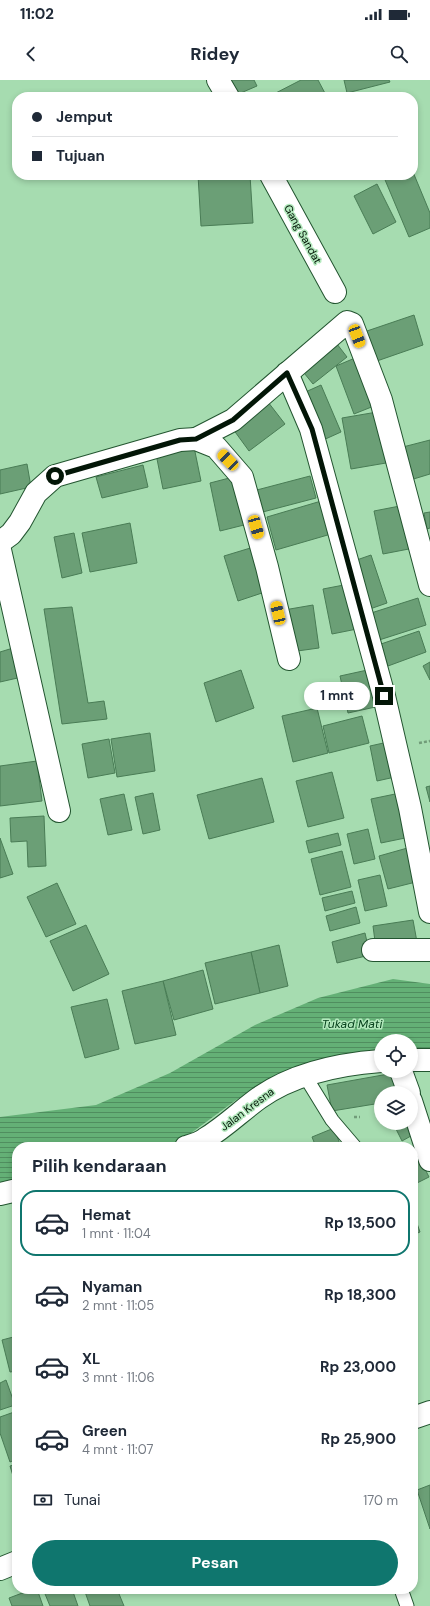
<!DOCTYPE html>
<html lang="id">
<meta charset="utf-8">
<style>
:root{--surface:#fff;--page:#f6f6f7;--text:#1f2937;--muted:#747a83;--line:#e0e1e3;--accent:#0f766e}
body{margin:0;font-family:"DM Sans",sans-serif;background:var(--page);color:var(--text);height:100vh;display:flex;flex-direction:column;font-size:15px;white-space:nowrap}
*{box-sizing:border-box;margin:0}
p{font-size:13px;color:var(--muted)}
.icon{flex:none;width:22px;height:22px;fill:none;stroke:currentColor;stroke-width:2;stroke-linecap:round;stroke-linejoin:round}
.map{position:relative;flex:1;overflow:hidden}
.panel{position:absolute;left:12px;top:1062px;width:406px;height:452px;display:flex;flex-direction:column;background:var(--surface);border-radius:16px;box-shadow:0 2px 6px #0003}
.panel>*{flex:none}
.banner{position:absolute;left:12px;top:12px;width:406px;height:88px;border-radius:16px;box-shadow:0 2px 6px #0003;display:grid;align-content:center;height:88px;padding:0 20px;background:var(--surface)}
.tools{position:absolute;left:374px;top:954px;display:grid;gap:8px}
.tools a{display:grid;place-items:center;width:44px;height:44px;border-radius:50%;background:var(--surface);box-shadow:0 2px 6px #0003;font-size:20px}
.end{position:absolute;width:18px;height:18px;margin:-9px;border:5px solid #031607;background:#fff;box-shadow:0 0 0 2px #fff}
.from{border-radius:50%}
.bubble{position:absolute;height:28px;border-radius:14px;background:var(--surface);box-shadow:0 2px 6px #0003;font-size:13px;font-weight:700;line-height:28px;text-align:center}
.car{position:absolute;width:12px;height:24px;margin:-12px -6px;border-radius:5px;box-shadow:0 0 3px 1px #0007;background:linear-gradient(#f5c518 24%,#345 0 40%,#f5c518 0 76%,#345 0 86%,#f5c518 0)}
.banner b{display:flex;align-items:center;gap:14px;height:38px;font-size:15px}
.banner b+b{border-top:1px solid var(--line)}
.banner i{width:10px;height:10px;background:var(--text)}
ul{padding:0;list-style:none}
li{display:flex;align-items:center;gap:12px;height:66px;margin:0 8px 6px;padding:0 12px;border:2px solid transparent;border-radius:16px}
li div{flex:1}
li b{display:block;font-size:15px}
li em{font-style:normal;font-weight:700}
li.active{border-color:var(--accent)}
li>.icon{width:36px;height:36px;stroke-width:1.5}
h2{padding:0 20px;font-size:18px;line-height:48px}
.pay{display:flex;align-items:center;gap:10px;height:44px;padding:0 20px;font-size:15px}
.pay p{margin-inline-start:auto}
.action{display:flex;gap:8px;margin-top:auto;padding:8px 20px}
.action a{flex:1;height:46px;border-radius:24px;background:var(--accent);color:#fff;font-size:16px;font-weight:700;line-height:46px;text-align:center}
.status{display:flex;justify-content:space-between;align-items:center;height:28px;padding:0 20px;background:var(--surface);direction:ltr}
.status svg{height:11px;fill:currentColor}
header{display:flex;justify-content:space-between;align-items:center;height:52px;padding:0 20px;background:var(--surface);font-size:18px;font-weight:700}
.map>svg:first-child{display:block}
.water{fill:url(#water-rules)}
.building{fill:#6b9f76;stroke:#497c55}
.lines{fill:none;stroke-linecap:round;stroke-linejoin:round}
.lane-casing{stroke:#235530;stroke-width:15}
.street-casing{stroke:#235530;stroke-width:24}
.path{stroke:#719c79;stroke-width:2.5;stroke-dasharray:3 2;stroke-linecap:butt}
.lane{stroke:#fff;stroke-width:13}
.street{stroke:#fff;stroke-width:22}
.route{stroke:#031607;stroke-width:5}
.labels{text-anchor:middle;stroke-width:3;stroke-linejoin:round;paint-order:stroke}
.street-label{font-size:11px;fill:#031607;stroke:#b3e9bd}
.water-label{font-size:12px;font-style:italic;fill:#07421d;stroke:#b3e9bd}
</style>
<div class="status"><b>11:02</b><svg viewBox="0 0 49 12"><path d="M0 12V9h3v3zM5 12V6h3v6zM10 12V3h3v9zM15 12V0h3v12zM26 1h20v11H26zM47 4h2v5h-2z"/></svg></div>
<header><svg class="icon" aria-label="back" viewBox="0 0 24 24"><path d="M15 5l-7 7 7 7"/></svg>Ridey<svg class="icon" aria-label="search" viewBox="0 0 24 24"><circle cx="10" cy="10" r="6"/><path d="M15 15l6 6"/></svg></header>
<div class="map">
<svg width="430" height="1526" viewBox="0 0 430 1526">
<defs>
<pattern id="water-rules" width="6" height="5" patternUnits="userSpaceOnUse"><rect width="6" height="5" fill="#64b076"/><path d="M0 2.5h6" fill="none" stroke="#508e5f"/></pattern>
</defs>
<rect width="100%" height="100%" fill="#a6dcb0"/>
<path class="water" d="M393,899L430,904V976L411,972V961H381V974L290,991L236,1020L179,1062L156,1067H17V1101L0,1105V1037L96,1025L170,993L255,945L318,918Z"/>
<g class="building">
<path d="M229,0H254L257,6L236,15Z"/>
<path d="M301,0H318L327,17H268Z"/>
<path d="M344,0H389L390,2L347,13Z"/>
<path d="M413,92L430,133V148L409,157L383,95H413Z"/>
<path d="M198,95H250L253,143L201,146Z"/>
<path d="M377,104L396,142L373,154L354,116Z"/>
<path d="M414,235L423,265L374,282L364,252Z"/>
<path d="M337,264L347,277L313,304L300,288Z"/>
<path d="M355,278L374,326L354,334L336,286Z"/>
<path d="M321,305L341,352L321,361L301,314Z"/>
<path d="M268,322L285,344L249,371L233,349Z"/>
<path d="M377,332L386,383L351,389L342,338Z"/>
<path d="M430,360V394L407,401L399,368Z"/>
<path d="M193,362L201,401L163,409L155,369Z"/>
<path d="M27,384L31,407L0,414V390Z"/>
<path d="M143,385L148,407L102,418L96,397Z"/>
<path d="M237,396L248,444L220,451L210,403Z"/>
<path d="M310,396L316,418L259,433L253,411Z"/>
<path d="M328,419L338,452L276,470L267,437Z"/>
<path d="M405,425L414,468L383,474L374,431Z"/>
<path d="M430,432V448L427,449L424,433Z"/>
<path d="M130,443L137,483L90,492L82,453Z"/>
<path d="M74,453L82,493L62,498L54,457Z"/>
<path d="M257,466L271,510L238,521L224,476Z"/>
<path d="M371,475L387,523L367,530L351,482Z"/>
<path d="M349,504L357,549L332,554L323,509Z"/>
<path d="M418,518L426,545L376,561L368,534Z"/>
<path d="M313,525L319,568L290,572L284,530Z"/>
<path d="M72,527L88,623L104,621L107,639L62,644L44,529Z"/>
<path d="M419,551L426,572L388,586L381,564Z"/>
<path d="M13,568L22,597L0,602V572Z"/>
<path d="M430,582V600L423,586Z"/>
<path d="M372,589L380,626L348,633L340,596Z"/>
<path d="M241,590L254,628L216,642L204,603Z"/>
<path d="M317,628L328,673L293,682L282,636Z"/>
<path d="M362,636L369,663L329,673L323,646Z"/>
<path d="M150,653L155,691L117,697L111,659Z"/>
<path d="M109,659L115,693L88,698L82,664Z"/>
<path d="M388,662L395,697L377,701L370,666Z"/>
<path d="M37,681L42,721L0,726V686Z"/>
<path d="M332,692L344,738L308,747L296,701Z"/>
<path d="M262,698L274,742L209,759L197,715Z"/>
<path d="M430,706V722L426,707Z"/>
<path d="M153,713L160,750L143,754L135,717Z"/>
<path d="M400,713L410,757L381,763L371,719Z"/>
<path d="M124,714L132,750L108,755L100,719Z"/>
<path d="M44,736L46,786L28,787L27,761L11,762L10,738Z"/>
<path d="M368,749L375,779L354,784L347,754Z"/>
<path d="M338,753L341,765L309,773L306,761Z"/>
<path d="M0,758L13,794L0,798Z"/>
<path d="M411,767L420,801L388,809L379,776Z"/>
<path d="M342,771L351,807L320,815L311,779Z"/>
<path d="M380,795L387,826L365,831L358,800Z"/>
<path d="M57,803L76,844L46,857L27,817Z"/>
<path d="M352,811L355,823L325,831L322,818Z"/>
<path d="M356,827L360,843L330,851L326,836Z"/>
<path d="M413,840L417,862L376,869L373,846Z"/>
<path d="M86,845L109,894L73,911L50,861Z"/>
<path d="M365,853L370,875L337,883L332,862Z"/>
<path d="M279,865L288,906L260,913L251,872Z"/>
<path d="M251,872L260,913L215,924L205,883Z"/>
<path d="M203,890L213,929L174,940L163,901Z"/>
<path d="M163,901L176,955L135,964L122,911Z"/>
<path d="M107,919L119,969L85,978L71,927Z"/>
<path d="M394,993L398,1013H381V1023L332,1031L327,1005Z"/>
<path d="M393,1043H411L418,1052L402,1061Z"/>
<path d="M334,1048L341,1067H316L312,1057Z"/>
<path d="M420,1079L429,1097L413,1105V1082Z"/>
<path d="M413,1132L420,1152L413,1155Z"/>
<path d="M17,1256V1291L10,1292L2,1260Z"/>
<path d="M6,1300L15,1325L0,1330V1303Z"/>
<path d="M17,1331V1379L10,1382L0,1353V1337Z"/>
<path d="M17,1384V1409L10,1386Z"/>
<path d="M430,1405V1449L417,1410Z"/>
<path d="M33,1509H37L43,1526H12L9,1518Z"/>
<path d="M43,1509H72L78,1526H50Z"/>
<path d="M84,1509H117L124,1526H90Z"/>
</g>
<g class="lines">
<g class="lane-casing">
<g id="lane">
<path d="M305,996L332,1040L355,1067"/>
<path d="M401,1509L407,1526"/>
</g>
</g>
<g class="street-casing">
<g id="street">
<path d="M218,0L228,17"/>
<path d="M271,95L335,212"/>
<path d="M287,293L311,349L384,616L410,728L430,832"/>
<path d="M196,359L233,340L347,242L352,244L381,320L430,505"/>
<path d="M0,462L11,454L20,442L36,413L55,396L180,360L196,359L216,367L242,397L267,487L289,579"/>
<path d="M0,470L59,731"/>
<path d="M373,870H430"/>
<path d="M411,980H430"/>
<path d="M401,991L409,1013"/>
<path d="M411,1021L430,1080"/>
<path d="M186,1067C192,1065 200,1063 205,1059C225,1047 241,1031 259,1018C293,994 340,984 381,981"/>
<path d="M0,1114L17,1110"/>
<path d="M413,1338L430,1332"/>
<path d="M0,1489L17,1482"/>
</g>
</g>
<g class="path">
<path d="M419,663L430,661"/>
<path d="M354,1037H360"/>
</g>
<use href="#lane" class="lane"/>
<use href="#street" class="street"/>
</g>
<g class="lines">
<path class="route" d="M55,396L180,360L196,359L233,340L287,293L312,349L384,616"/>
</g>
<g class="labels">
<g class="street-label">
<text transform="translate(303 154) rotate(61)" y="4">Gang Sandat</text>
<text transform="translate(247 1029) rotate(-37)" y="4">Jalan Kresna</text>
</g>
<g class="water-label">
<text x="352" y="948">Tukad Mati</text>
</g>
</g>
</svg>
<div class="tools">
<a><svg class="icon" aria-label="locate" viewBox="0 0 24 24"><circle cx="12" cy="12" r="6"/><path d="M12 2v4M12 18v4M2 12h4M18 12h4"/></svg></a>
<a><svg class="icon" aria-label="layers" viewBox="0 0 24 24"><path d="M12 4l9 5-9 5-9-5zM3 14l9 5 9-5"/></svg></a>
</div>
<i class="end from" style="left:55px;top:396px"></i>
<i class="end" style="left:384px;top:616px"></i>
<div class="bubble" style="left:304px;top:602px;width:66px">1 mnt</div>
<i class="car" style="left:357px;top:256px;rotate:159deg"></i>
<i class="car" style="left:228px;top:380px;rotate:315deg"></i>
<i class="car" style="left:256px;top:447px;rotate:164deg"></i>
<i class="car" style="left:278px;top:533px;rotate:347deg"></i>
<div class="banner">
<b><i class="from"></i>Jemput</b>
<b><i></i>Tujuan</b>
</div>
<section class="panel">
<h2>Pilih kendaraan</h2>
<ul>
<li class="active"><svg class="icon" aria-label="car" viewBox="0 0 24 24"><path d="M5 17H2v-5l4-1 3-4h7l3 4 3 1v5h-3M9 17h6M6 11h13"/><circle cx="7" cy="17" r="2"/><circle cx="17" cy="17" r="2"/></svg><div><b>Hemat</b><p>1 mnt · 11:04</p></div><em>Rp 13,500</em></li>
<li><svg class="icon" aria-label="car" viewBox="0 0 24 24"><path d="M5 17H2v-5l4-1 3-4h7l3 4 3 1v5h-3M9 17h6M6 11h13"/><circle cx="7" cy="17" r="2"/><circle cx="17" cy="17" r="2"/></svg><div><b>Nyaman</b><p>2 mnt · 11:05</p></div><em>Rp 18,300</em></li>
<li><svg class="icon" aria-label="car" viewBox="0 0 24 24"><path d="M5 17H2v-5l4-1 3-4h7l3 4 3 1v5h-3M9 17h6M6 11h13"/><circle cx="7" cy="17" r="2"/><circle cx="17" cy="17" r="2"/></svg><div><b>XL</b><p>3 mnt · 11:06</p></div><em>Rp 23,000</em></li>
<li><svg class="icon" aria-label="car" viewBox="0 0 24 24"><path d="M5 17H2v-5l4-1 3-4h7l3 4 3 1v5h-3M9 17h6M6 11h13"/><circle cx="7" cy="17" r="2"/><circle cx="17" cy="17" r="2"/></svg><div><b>Green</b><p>4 mnt · 11:07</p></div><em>Rp 25,900</em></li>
</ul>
<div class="pay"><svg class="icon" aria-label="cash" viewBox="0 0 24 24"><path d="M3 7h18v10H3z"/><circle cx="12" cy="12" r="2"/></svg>Tunai<p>170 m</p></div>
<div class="action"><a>Pesan</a></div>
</section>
</div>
